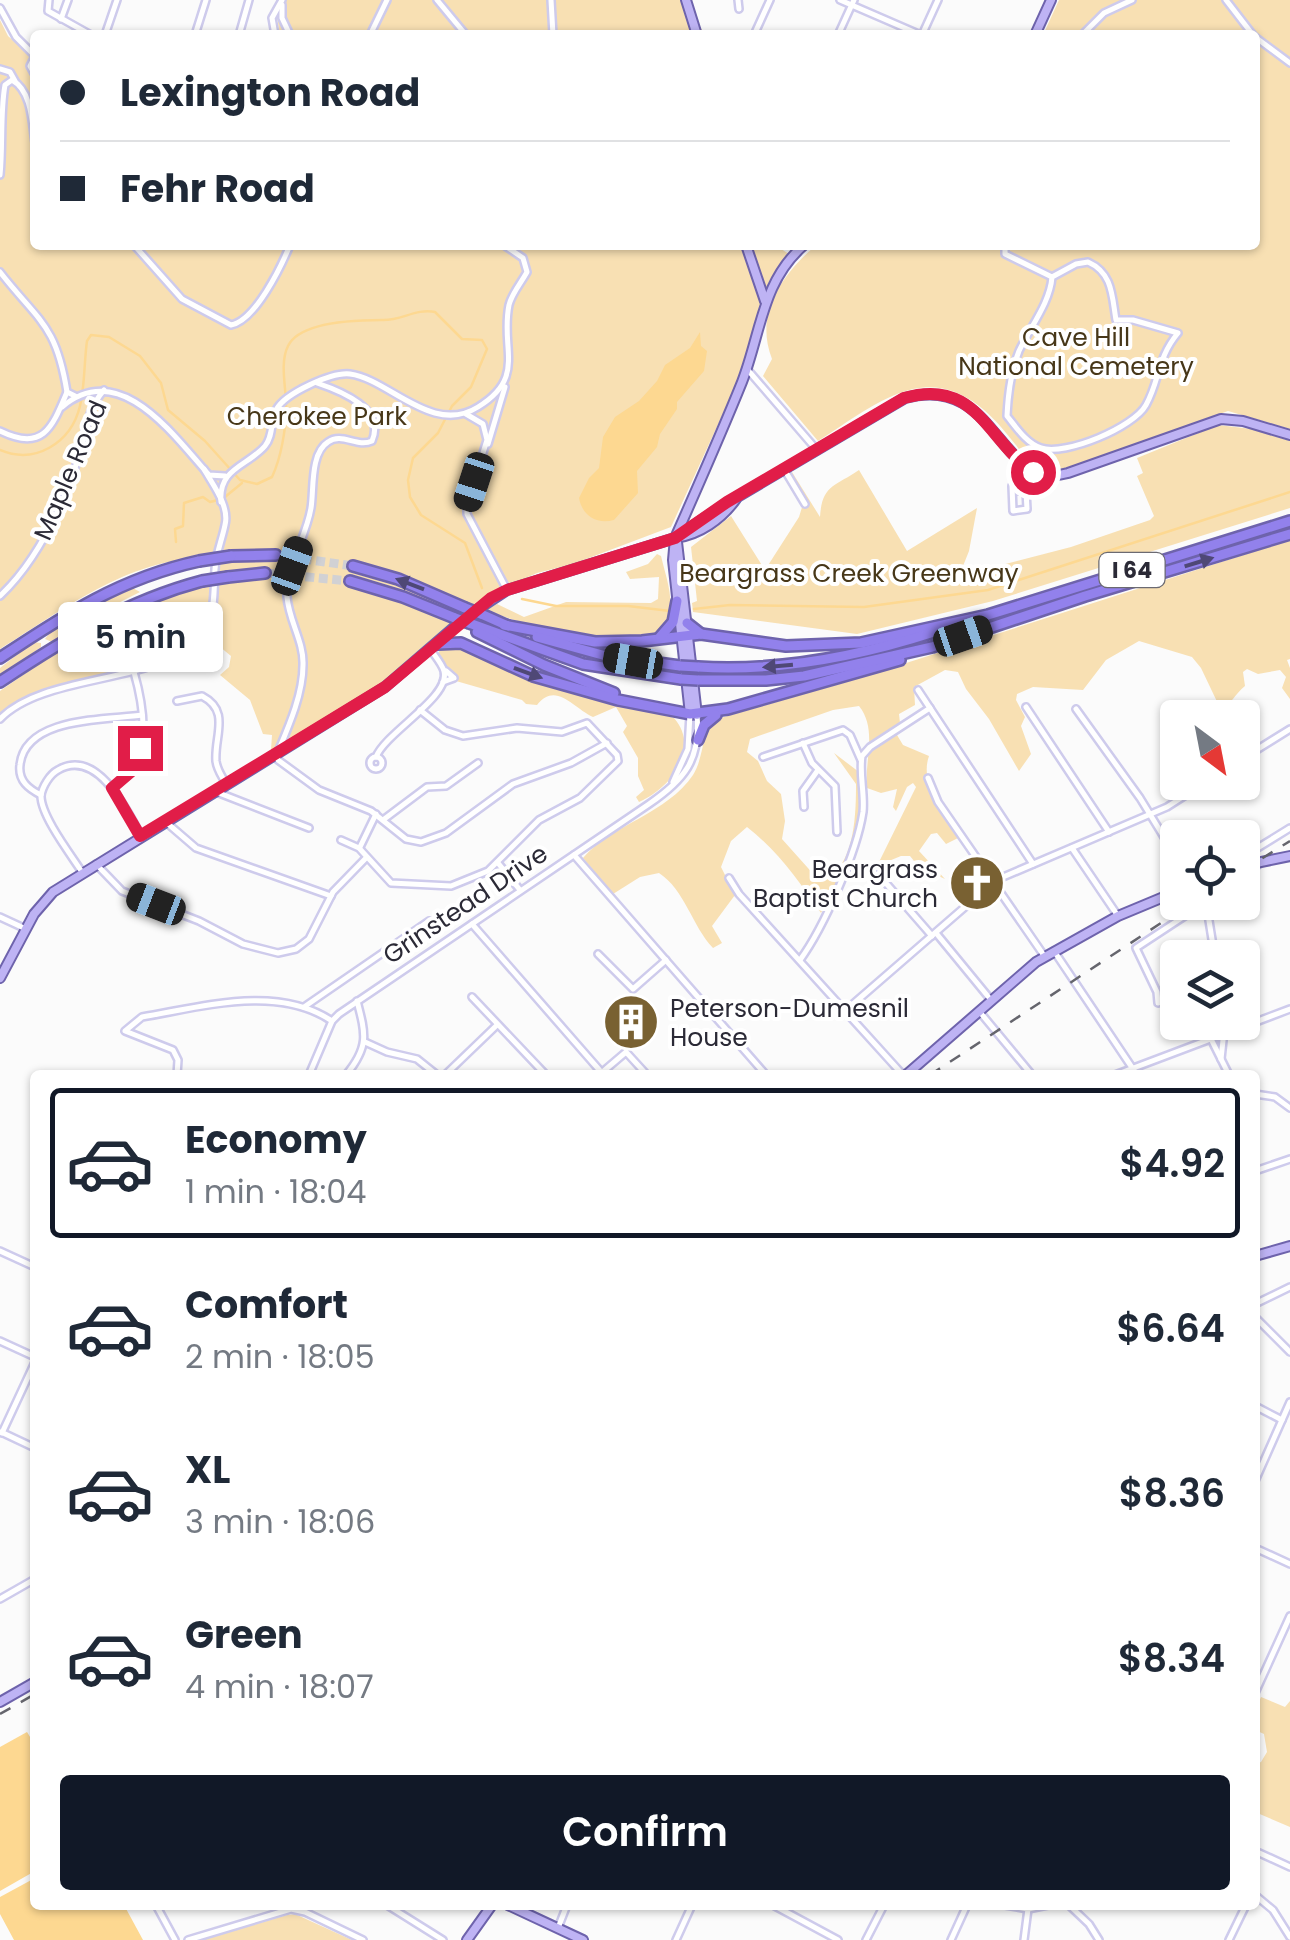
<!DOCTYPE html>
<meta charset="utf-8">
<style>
:root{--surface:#fff;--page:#f2f2f3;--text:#1f2937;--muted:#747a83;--line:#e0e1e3;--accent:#111827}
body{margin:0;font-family:Poppins,sans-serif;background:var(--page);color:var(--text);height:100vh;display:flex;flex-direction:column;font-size:38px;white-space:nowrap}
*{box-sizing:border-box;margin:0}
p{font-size:32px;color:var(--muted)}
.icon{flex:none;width:55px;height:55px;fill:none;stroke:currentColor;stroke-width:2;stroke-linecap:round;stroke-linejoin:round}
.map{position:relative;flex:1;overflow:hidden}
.details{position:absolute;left:30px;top:1070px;width:1230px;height:840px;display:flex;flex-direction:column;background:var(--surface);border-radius:10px;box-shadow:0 2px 8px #0004}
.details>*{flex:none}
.hud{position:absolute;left:30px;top:30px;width:1230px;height:220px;border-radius:10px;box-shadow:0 2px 8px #0004;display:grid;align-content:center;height:220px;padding:0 30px;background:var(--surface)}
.needle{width:65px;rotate:148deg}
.fabs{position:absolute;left:1160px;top:700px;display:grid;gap:20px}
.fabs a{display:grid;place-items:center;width:100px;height:100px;border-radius:10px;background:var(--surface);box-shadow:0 2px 8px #0004;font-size:50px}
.end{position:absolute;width:45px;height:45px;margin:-22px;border:12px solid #e11d48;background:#fff;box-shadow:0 0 0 5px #fff}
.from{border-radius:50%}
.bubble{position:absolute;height:70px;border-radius:10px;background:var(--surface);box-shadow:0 2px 8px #0004;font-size:32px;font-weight:600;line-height:70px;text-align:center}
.car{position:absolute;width:30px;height:60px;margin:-30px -15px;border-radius:12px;box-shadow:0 0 8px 2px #0007;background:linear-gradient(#222 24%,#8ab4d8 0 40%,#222 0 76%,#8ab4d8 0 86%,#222 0)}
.hud b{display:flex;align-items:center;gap:35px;height:95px;font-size:38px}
.hud b+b{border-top:2px solid var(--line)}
.hud i{width:25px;height:25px;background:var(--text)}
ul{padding:18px 0 0;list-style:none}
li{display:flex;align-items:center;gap:30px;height:150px;margin:0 20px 15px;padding:0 10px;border:5px solid transparent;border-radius:10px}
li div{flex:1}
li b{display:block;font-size:38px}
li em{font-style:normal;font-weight:600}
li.active{border-color:var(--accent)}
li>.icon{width:90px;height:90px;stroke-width:1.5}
.cta{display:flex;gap:20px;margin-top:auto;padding:20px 30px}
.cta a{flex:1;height:115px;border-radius:10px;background:var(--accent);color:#fff;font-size:40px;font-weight:600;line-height:115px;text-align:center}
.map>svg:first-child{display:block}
.green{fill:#f8e0b3}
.water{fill:#fdd891}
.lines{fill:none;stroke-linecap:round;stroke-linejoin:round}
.stream{stroke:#fdd891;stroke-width:2.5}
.highway-tunnel{stroke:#d1d1d4;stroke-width:9;stroke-dasharray:9 4.5;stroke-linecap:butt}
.minor-casing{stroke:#cecbec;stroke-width:10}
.major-casing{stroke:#6e63ac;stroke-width:12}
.highway-casing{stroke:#6e63ac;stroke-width:14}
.minor{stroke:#fff;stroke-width:5}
.major{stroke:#beb3f4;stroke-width:8}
.highway{stroke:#9281ec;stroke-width:9}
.rail{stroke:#65656d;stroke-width:2.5;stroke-dasharray:12 12;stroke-linecap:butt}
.highway-bridge-casing{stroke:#6e63ac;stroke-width:14;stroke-linecap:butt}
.highway-bridge{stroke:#9281ec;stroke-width:9}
.oneway{fill:#4f4876}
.route{stroke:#e11d48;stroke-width:12}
.labels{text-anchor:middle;stroke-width:8;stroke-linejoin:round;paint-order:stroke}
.shield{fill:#fff;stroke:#6b6a72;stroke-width:2.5}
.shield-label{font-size:22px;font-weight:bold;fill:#2b2a36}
.park-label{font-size:25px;fill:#473718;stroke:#fff}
.street-label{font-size:25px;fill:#2b2a36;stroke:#fff}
.poi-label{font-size:25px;fill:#2b2a36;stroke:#fff;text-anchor:end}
</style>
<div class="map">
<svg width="1290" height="1940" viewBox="0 0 1290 1940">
<rect width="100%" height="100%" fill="#fbfbfb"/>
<g class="green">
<path d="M286,0H684L705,35H280L277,17Z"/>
<path d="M1059,0H1290V429L1228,411L1064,469C1053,471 1044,474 1034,467C1027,462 1021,451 1015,444C990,411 958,379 913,389C879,397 847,423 818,441L763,376L772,359C754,313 782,275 816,245H1255V35H1043Z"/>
<path d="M0,20L8,36L35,60V245H775L789,254L770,280L737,383L671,527L573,564L537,573L486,596L374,689L271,750L272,735L263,734L250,700L220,675L229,667L231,656L202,632C138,687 56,665 0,716V691C66,645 131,599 212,584L213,588L220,559C138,551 66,608 0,649Z"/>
<path d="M1218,425L1252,429L1290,441V508L993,601L857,634L693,612L692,603L697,601L691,547L731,516L765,570L799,517L803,504L786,475L792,472L820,517C822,485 834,487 859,470L907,551L977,508L969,551L959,576L1071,547L1150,520L1154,516L1137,476L1143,473L1137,458Z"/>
<path d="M1290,540V659L1287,660L1290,668V699L1282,688L1286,677L1280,670L1258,674L1247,669L1243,672L1245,686C1235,694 1232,703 1221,710L1201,668L1192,657L1139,641L1106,660L1083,690L1033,687L1017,694L1016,700L1025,717L1021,726L1031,754L1019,771L989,719L966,689L958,672L945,670L914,687L915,705L899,714L900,723L894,730L903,745L929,756C919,784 944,813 960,837L946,844L937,833L931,834L919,851L945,879L934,874L927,877L910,856H901L867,870L868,865L880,860L916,787L913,783L907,787L896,811L893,807L897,789L881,793L867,788C864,761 878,730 859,706L833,710L750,739L747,752L758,761L767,781L781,794L785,821L782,839L816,877L830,878C855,857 856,814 856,784L834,753L859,772C868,823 845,869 821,913C798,880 779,852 747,827L731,841L721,867L735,895L712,926L722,943L713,948C692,926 685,890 659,873L640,877L613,894L583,858C611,825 668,813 693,775C705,756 700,733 717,719L853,680Z"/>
<path d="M657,554L661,556C667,581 676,602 666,628C620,655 533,628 486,610L497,604L524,617L566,602L651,603L658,599L659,577L630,579L626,572L648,564Z"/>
<path d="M131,587L140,592L79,623L52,642L45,639C62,614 103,600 131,587Z"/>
<path d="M33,642L41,643V647L0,677V668Z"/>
<path d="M450,646C476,648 503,670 529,678C577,694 627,701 674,718C701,749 671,788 639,802L636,797L644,790L638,776V758L623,732L627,726L616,707L593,717C573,708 556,681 537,705L526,704L522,700L456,681L455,675L439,661V651Z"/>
<path d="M1261,1697L1285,1707L1290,1701V1827L1255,1812V1764L1261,1762L1267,1752L1264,1734L1255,1730V1711Z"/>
<path d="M295,1914L352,1940H202L287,1915Z"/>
</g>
<g class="water">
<path d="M700,332L701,346L707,351L704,371L677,402V409L660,434L657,447L637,471L638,493L614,520C596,525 582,515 579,498L589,478L599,468L603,437L615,417L639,401L657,381L665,365L690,348Z"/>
<path d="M27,1732L35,1745V1871L0,1891V1747Z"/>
<path d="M35,1878V1905H124L143,1940H14L0,1914V1897Z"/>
</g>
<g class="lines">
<g class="stream">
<path d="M0,450C35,465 71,443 80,406C85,385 84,362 87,341L91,335L109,337L140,356L161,383L168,410L205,441L240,480L257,484L272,477C281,458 286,429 286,409C287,390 279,364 288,346C300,321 359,320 382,320C401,321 416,308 435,312L462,339L482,340L487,349L471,387L452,406L438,433L413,458L408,480L410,497L421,515L465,543L482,588"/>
<path d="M225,497L242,483"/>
<path d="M176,542L175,529L183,526L184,503L203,497L210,502L218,500"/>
<path d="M522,599L556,606H628L670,611"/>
<path d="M694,609L730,605L864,607L988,590L1290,492"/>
</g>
<g class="highway-tunnel">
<path d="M276,555L353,566"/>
<path d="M265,573L350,581"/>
</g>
<g class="minor-casing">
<g id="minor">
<path d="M49,0L48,11L91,35"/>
<path d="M437,0L466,35"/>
<path d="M551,0L553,35"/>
<path d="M738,0L739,9"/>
<path d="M840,0L921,35"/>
<path d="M1226,0L1253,35"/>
<path d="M282,5V18L290,35"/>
<path d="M0,8L16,37L35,56"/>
<path d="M61,19L68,0"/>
<path d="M105,35L117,0"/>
<path d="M195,35L206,0"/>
<path d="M239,35L249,0"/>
<path d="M275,35L272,18L282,0"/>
<path d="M370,35L387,0"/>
<path d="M754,35L770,0"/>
<path d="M838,35L854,0"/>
<path d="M922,35L938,0"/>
<path d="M1082,35L1104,13L1132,0"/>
<path d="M1255,37L1290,63"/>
<path d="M35,56L30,66L35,75"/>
<path d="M0,69L10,72L15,81"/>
<path d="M0,175C3,146 0,113 5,85L12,80C32,91 32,123 35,143"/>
<path d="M63,245H70"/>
<path d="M134,245L182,299L231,325C255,321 281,267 290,245"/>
<path d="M1005,245V254L1052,277"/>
<path d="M1088,262C1113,273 1112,297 1116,320H1133L1178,333C1157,358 1160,380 1146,405C1134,427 1066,456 1041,448C1026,443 1016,427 1007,416C1008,394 1011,371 1019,351C1030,327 1050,303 1052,277L1076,264Z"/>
<path d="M0,272C39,322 56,324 67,392L75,396"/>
<path d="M747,369L816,449"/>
<path d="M317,383C341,391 386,409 372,441C357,448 342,432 328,442C310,453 314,490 311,508C306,538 286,566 287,597C289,621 304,642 303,665C303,695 288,728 277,754L278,760L319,790L371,811L406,839L421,842L446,833L513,784L571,763L607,743"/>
<path d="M62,407C120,358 173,435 209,475L225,476"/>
<path d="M466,414L483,424L487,440L467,504V514L507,590"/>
<path d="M0,431C43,452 52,428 67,392"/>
<path d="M488,444L505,387"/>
<path d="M784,469L805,504"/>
<path d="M1026,491L1027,509L1013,511L1012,486L1019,491L1029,490L1037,474"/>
<path d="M221,502C218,468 248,466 265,446C274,435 270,421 276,410C285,393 332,372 350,374C389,379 432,436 478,407C527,377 500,349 509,305C512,293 521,283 527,272L523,258L504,245"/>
<path d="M0,596C36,562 61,509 77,462C86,436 85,412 104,390"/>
<path d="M443,682L454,678L446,671"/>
<path d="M918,690L1033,864"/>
<path d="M177,701L202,696C231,711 214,736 216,761C217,770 222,776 226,784"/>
<path d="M1026,707L1109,832"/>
<path d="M1076,709L1140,798L1178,860"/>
<path d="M0,719C49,668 182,688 209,622C215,606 214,586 215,569C216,553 222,540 225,525C230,506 212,484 204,469"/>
<path d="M803,743L812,763L835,786L837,832"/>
<circle cx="376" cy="763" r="6"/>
<path d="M376,757C386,732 451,697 444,671C442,664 435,656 431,650"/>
<path d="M763,757L843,730L850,735L861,760"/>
<path d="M1242,759L1290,729"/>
<path d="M928,778L938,802L1045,957"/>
<path d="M673,782L688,749L690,714"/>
<path d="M112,788C120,781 130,776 135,766C149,739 142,700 134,672"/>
<path d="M214,791L309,828"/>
<path d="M41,795C29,789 18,781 20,765C25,716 108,720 142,715"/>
<path d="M804,807L803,791L818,770"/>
<path d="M383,820L427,787L446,786L478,763"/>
<path d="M167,823L196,848L331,896"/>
<path d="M341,840L359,848L391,883L451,886L488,871L539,820L580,798L618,761L617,755L587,723L562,732L517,728L463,736L445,730L420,710"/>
<path d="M360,847L376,814"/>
<path d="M1072,848L1118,916"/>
<path d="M574,855L766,1075"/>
<path d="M1250,862L1251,852L1290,828"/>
<path d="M498,863L520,890"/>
<path d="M96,864L122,891L199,921L243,944L278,953L296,949L309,939L333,892L366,858"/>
<path d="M82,872C71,855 41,816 41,796C42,787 50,774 58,770C97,747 127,810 141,836"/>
<path d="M878,874L932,936"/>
<path d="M729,878L739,894L903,1075"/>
<path d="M1242,879L1259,864"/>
<path d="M1206,902L1215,958"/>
<path d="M0,917L26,929"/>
<path d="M472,924L602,1073"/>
<path d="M936,933L991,1000"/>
<path d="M1054,951L1137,1075"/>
<path d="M598,954L633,989L666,960"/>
<path d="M800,960C824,927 857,852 863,812C865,794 859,774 862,756L870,747L930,708"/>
<path d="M472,997L546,1075"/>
<path d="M1158,1003L1157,992L1136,948L1206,902"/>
<path d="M304,1007L429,921"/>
<path d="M845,1011L996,880L1167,807L1206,782"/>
<path d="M979,1011L1032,1075"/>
<path d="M1211,1039L1229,1075"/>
<path d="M365,1042L387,1052L417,1059L437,1075"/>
<path d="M1221,1059L1225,1022"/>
<path d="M177,1075L178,1060L173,1050L125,1031L142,1017C202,1007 277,984 332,1021"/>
<path d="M309,1075L332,1021L339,1014L649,804C684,780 701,760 697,715"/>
<path d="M346,1075C369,1047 366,1035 357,1001"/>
<path d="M445,1075L497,1025"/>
<path d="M599,1075L626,1052L647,1075"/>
<path d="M1115,1075L1290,1009"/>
<path d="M1255,1094L1275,1097L1290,1108"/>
<path d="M1255,1171L1290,1159"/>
<path d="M0,1251L35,1267"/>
<path d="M1255,1304L1290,1287"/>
<path d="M1255,1317L1290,1352"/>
<path d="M0,1341L35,1357"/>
<path d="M1255,1406L1282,1420"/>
<path d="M1,1432L35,1448"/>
<path d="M2,1433L35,1362"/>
<path d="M1255,1481L1290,1402"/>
<path d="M1255,1548L1290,1564"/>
<path d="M0,1599L35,1579"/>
<path d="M1255,1693L1290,1616"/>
<path d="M1255,1851L1290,1867"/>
<path d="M1255,1895L1273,1910L1290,1937"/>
<path d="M156,1905L175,1940"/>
<path d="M387,1905L443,1940"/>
<path d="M773,1905L838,1940"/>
<path d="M1005,1905L1028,1909L1048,1905"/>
<path d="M1069,1905L1089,1924L1099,1940"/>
<path d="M558,1928L567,1905"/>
<path d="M188,1940L291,1909L305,1912L363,1940"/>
<path d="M676,1940L692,1905"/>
<path d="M866,1940L884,1905"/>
<path d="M951,1940L967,1905"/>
<path d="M1024,1940L1028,1909"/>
<path d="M1229,1940L1246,1905"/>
</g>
</g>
<g class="major-casing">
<g id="major">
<path d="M686,0L697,35"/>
<path d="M1035,35L1051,0"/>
<path d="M746,245L765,301"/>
<path d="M675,538C699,535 722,519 736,499"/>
<path d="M677,542L697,715"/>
<path d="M690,714L673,560L675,538C698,486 721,434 742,382C761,333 762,281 804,245"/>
<path d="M1242,866L1290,856"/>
<path d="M0,978L34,914L53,892L385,687L466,617L507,590L675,538L727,503L905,398C998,372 998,493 1068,473L1221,419L1243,421L1290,435"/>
<path d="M906,1075L1036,962L1118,916L1178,891"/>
<path d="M1255,1256L1290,1246"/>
<path d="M0,1702L35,1682"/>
<path d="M508,1905L583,1940"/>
<path d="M467,1940L492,1905"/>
</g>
</g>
<g class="highway-casing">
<g id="highway">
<path d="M231,556L276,555"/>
<path d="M353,566L398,579L465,608"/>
<path d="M228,577L265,573"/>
<path d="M350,581L403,597L455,618"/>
<path d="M481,614L508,626"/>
<path d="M469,623L583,664L681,679"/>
<path d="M687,623L701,634"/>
<path d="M504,625L595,642L642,641L701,634L786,646L861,643L988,615L1290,521"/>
<path d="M477,632L544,665L614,693"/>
<path d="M537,637L606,656L680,666"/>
<path d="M660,637L673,622L677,601"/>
<path d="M438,644L461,643L533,676L618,700L690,714L728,709L900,660"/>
<path d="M0,658C66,614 121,578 199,561"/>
<path d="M698,667C779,672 857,657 934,632"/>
<path d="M698,680H766L804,676L932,647L1085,596L1290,534"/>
<path d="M0,682C65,639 126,601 202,581"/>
<path d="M698,740L704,725L716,715"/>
</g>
</g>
<use href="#minor" class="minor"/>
<use href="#major" class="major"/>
<use href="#highway" class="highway"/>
<g class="rail">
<path d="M1242,871L1290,841"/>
<path d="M930,1075L1193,902"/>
<path d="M0,1714L35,1694"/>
</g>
<g class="highway-bridge-casing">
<g id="highway-bridge">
<path d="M199,561L231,556"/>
<path d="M202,581L228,577"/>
<path d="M465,608L481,614"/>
<path d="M455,618L469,623"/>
<path d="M680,666L698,667"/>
<path d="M681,679L698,680"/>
</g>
</g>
<use href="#highway-bridge" class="highway-bridge"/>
</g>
<defs><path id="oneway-solid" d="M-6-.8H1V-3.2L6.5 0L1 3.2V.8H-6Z" transform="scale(2.5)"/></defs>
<g class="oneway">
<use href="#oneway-solid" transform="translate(1199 562) rotate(-17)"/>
<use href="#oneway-solid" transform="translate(410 584) rotate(-159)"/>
<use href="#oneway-solid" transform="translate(778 666) rotate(175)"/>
<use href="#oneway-solid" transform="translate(528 673) rotate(20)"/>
</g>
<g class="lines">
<path class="route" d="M140,748L133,770L112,788L140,836L385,687L491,598L507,590L675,538L727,502L904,398C976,377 987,440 1033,472"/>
</g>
<defs>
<g id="church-disc" transform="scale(2.875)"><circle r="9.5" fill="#796132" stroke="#fff"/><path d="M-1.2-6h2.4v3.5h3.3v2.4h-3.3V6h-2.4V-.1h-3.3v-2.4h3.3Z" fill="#fff"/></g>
<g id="building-disc" transform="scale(2.875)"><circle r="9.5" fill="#796132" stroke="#fff"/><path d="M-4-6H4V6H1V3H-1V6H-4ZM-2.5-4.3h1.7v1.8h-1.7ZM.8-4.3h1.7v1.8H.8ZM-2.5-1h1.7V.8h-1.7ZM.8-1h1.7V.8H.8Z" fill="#fff"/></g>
</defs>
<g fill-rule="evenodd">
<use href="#church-disc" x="977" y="883"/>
<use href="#building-disc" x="631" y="1022"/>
</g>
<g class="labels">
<rect class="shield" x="1099.5" y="553" width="65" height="34" rx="8"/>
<g class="shield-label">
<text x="1132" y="578">I 64</text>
</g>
<g class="park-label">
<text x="1076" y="346">Cave Hill<tspan x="1076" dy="29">National Cemetery</tspan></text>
<text x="317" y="425">Cherokee Park</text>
<text x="849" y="582">Beargrass Creek Greenway</text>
</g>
<g class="street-label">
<text transform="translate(70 470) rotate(-67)" y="9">Maple Road</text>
<text transform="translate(465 904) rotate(-34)" y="9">Grinstead Drive</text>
</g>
<g class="poi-label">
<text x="938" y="878">Beargrass<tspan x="938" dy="29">Baptist Church</tspan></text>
<text x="670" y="1017" text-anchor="start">Peterson-Dumesnil<tspan x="670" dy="29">House</tspan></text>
</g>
</g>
</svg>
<div class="fabs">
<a><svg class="needle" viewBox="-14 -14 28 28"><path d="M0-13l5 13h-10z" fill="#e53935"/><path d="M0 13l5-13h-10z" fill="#747a83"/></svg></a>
<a><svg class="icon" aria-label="locate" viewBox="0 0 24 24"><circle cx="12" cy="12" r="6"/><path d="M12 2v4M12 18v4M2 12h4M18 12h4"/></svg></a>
<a><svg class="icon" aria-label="layers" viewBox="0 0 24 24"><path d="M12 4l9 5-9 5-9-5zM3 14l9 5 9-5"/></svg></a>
</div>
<i class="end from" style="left:1033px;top:472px"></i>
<i class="end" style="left:140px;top:748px"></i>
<div class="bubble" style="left:58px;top:602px;width:165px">5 min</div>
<i class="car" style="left:474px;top:482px;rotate:198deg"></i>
<i class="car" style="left:292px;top:566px;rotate:20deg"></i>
<i class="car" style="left:963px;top:636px;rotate:71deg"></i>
<i class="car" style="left:633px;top:661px;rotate:280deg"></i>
<i class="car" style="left:156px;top:904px;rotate:291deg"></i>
<div class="hud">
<b><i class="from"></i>Lexington Road</b>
<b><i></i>Fehr Road</b>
</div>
<section class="details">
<ul>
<li class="active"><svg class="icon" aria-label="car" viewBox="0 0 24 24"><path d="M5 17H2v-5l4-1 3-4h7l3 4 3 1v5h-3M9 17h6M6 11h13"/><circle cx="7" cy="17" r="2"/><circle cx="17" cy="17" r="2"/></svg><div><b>Economy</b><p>1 min · 18:04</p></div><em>$4.92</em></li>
<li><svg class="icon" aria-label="car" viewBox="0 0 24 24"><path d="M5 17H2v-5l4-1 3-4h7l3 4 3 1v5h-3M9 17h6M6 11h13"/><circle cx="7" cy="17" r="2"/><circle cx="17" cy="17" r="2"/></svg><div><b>Comfort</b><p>2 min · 18:05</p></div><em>$6.64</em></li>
<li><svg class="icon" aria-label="car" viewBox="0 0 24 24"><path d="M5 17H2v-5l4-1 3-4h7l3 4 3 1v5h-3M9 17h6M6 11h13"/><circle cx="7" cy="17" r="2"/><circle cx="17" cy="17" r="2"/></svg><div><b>XL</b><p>3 min · 18:06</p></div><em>$8.36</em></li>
<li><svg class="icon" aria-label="car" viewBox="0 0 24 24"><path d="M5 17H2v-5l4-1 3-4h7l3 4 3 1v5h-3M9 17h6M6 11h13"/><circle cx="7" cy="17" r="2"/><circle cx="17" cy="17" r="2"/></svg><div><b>Green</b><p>4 min · 18:07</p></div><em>$8.34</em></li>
</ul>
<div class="cta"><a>Confirm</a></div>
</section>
</div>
